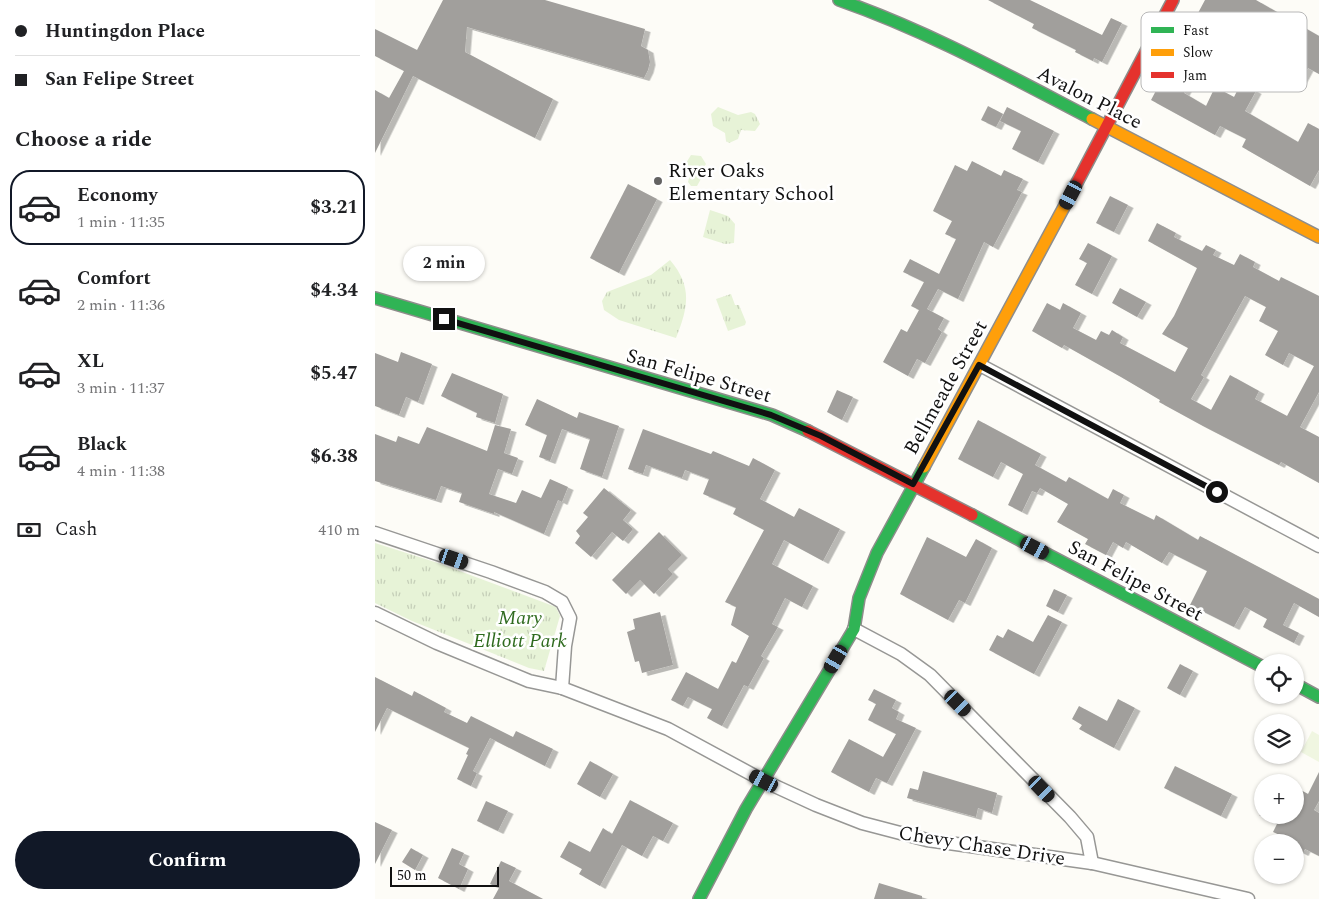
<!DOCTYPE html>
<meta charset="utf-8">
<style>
:root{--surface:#fff;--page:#f6f6f6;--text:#202124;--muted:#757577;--line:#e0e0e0;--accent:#111827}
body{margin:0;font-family:Spectral,serif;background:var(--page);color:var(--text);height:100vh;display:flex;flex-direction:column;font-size:19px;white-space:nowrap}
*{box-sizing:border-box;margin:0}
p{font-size:16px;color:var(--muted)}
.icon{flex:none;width:28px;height:28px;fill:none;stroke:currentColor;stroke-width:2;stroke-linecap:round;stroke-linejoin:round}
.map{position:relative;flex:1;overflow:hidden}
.drawer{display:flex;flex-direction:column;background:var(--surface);width:375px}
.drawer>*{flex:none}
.hud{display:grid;align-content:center;height:110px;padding:0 15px;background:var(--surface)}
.fabs{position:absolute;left:879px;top:654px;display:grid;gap:10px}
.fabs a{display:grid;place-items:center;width:50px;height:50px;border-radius:50%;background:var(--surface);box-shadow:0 1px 4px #0004;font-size:25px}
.scale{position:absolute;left:15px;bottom:12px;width:109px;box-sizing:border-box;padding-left:5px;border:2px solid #111;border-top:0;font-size:14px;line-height:18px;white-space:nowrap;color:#111;-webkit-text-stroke:4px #fff;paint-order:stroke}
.end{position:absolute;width:22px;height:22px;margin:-11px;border:6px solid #111;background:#fff;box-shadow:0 0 0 2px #fff}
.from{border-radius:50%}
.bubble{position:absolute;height:35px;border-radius:18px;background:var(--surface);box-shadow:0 1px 4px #0004;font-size:16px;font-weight:700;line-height:35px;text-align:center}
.car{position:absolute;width:15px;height:30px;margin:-15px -8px;border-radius:6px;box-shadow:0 0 4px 1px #0007;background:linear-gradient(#222 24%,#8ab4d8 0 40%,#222 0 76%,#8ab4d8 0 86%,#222 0)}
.hud b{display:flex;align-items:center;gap:18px;height:48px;font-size:19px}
.hud b+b{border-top:1px solid var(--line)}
.hud i{width:12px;height:12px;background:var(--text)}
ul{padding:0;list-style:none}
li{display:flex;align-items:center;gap:15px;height:75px;margin:0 10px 8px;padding:0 5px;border:2px solid transparent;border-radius:20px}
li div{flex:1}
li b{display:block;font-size:19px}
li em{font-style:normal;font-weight:700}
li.current{border-color:var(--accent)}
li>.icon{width:45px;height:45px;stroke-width:1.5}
h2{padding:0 15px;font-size:22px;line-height:60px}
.pay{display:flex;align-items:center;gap:12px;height:55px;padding:0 15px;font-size:19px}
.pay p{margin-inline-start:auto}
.action{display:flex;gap:10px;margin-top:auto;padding:10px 15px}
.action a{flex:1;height:58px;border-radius:30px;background:var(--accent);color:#fff;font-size:20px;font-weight:700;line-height:58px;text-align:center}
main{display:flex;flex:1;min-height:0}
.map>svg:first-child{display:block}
.grass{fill:url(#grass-tufts)}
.pitch{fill:#f0f6e1}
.building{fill:#a19f9c;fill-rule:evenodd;filter:url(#shadow)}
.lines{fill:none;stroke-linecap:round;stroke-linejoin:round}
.street-casing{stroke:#979795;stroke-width:15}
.fast-casing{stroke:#8e8d8b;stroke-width:14}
.slow-casing{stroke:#8e8d8b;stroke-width:14}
.jam-casing{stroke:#8e8d8b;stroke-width:14}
.street{stroke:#fffffe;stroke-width:12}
.fast{stroke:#30b455;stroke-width:11}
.slow{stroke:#ff9f0a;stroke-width:11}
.jam{stroke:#e5322d;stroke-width:11}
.route{stroke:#111;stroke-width:6}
.poi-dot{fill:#646362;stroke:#fff;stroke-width:2}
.labels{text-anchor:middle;stroke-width:5;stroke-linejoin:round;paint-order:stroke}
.street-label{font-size:20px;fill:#111;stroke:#fff}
.poi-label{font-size:20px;fill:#111;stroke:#fff;text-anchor:start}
.park-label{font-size:20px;font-style:italic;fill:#2f6b1f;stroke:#fff}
.key{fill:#fff;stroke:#b8b8b8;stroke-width:1}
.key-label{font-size:14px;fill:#111}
</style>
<main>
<section class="drawer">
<div class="hud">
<b><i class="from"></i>Huntingdon Place</b>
<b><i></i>San Felipe Street</b>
</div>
<h2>Choose a ride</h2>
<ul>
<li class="current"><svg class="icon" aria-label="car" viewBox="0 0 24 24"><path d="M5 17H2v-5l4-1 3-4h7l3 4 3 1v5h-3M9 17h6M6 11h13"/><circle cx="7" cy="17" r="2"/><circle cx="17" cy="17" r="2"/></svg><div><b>Economy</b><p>1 min · 11:35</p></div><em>$3.21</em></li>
<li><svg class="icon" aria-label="car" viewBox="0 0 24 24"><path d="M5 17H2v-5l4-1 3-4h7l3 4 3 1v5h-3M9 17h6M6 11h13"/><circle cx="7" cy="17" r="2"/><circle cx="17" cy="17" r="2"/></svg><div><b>Comfort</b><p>2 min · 11:36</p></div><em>$4.34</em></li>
<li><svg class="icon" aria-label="car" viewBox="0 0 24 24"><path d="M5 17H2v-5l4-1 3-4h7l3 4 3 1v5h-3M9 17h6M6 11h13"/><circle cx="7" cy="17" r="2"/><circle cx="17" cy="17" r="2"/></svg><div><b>XL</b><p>3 min · 11:37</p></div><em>$5.47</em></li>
<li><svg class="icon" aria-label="car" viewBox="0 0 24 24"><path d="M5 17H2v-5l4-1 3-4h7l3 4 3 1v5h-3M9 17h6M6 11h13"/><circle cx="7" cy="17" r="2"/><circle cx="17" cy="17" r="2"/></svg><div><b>Black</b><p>4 min · 11:38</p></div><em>$6.38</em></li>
</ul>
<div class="pay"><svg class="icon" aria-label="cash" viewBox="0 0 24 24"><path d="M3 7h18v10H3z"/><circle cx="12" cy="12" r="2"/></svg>Cash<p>410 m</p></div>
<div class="action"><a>Confirm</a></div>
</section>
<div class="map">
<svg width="944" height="899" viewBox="0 0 944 899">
<defs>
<pattern id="grass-tufts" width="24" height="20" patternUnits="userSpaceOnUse" patternTransform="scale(1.25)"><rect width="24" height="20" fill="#e7f3d7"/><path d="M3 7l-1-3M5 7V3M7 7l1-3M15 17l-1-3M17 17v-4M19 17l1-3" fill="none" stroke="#c5cfb8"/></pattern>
<filter id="shadow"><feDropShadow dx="5.5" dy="3" stdDeviation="0" flood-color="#0004"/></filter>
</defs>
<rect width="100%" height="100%" fill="#fdfcf7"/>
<g class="grass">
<path d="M343,107L363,115L376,112L380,114L385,124L380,131L366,130L363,139L354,143L351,141L350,133L338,126L336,114Z"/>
<path d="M316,155L326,156L331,164L325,172L327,177L322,186H316L313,182L316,171L311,163Z"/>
<path d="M335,210L353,216L360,224L359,243L350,244L328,237Z"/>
<path d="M295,260C318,287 313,308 301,338L244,320L229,310L227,301L232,292L276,275Z"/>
<path d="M356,294L360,305H364L371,322L370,325L353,331L341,299Z"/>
<path d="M0,543L63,563L181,607L185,616L169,671L154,668L37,621L0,603Z"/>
</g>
<path class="pitch" d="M937,731L944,735V762L926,752Z"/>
<g class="building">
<path d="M68,0H170L270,29L266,46L273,50L275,62L273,70L269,78L92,27L90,52L178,99L160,138L38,76L0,153V90L14,98L29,71L0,56V29L42,50Z"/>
<path d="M613,0H655L727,35L736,18L747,23L727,62L719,58L718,61L700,52L701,50L657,28L659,24Z"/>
<path d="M830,0H881L944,36V74L933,68L926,81L885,58L880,67L832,42L841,23L823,13Z"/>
<path d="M808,40L830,53L809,93L831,106L840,87L859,97L866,83L881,91L870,111L923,142L933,123L944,129V170L935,186L867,147L871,139L845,126L840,135L776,100Z"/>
<path d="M613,106L628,114L621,127L606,120Z"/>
<path d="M632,107L679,131L663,162L637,149L646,131L625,121Z"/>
<path d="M597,161L626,176L629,170L648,179L642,190L647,192L618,247L609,242L583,299L563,289L552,309L569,318L563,329L567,332L550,363L542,359L533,376L508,362L526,329L532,332L544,310L536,306L549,282L528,272L535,259L564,274L581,239L570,234L577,221L558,211L580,165L592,171Z"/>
<path d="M253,184L282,199L244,273L215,258Z"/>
<path d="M735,196L753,205L739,232L721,223Z"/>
<path d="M782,223L801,233L799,237L827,251L831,245L841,250L838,255L859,265L865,254L880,262L878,267L904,281L906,277L944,296V392L925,427L944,437V483L906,462L904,465L828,426L784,402L785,400L746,377L689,345L687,348L657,331L672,303L685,310L688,303L706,313L698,328L721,340L726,331L734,335L737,330L748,337L745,343L800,372L813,348L787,334L799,316L822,268L773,241ZM870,296L891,307L884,321L903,331L890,355L908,365L914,353L939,366L912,416L880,399L884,391L855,375L836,410L816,399L829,377L826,375Z"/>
<path d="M713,243L737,256L717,294L700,285L712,263L704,259Z"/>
<path d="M745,288L771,302L762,317L737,303Z"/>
<path d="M26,352L57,364L43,402L31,397L24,415L0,406V353L23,362Z"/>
<path d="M77,373L128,394L120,423L101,417L102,413L66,396Z"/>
<path d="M462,390L478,397L467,420L452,412Z"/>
<path d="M162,399L202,418L204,412L244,426L227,477L205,469L215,439L187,429L175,461L164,457L172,435L150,425Z"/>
<path d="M603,420L666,454L660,465L691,482L694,477L733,499L738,489L749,495L745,503L779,520L781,515L823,540L825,536L944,599V617L919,603L908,625L924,633L919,643L888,627L892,619L870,607L859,627L815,605L832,571L794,552L787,563L751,542L748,548L738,542L731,555L710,544L713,539L682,522L693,504L665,488L662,493L657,491L647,512L633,505L648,474L626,462L618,477L583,459Z"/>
<path d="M120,425L136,429L129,453L143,458L137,474L123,469L114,494L141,503L147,490L166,498L175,479L193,487L187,502L183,500L169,534L119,512V514L84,502L87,493L66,486L61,500L0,481V434L21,442L23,436L44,444L52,427L112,451Z"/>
<path d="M268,429L336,454L338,451L374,466L378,458L400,470L385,499L419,517L424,508L465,529L448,561L409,540L397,564L438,586L427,607L410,598L397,624L403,627L386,656L389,658L373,687L369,685L347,726L332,718L337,709L313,697L308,706L296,700L311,672L343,689L357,661L361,663L374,636L356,625L361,607L350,602L389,530L358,514L361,508L328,494L334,479L310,470L307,478L271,465L268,474L253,469Z"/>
<path d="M229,488L256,510L248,520L258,529L248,541L237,532L216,557L200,543L205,536L201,531L213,517L208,513Z"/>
<path d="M284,532L307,555L293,569L298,574L279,594L265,580L251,594L237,580Z"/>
<path d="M552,537L591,557L601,539L617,548L590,603L584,600L573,620L525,594Z"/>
<path d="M679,589L692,595L683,612L671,606Z"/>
<path d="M285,612L298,665L267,673L264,661L260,662L252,632L260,629L258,619Z"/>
<path d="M673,615L687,622L659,674L614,650L622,635L628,638L633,629L658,642Z"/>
<path d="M805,664L818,671L805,695L792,688Z"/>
<path d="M0,677L37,696L39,691L71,708L69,712L92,723L96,716L138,737L141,731L178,749L170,766L115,738L98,771L102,773L96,786L82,779L93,755L91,754L94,748L12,708L0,732Z"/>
<path d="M499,689L521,700L517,708L524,712L521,719L541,728L512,783L501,778L494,792L456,772L474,739L508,757L521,734L493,720L501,704L493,700Z"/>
<path d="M743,699L760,708L739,748L704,729L707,725L697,719L704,706L732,721Z"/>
<path d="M215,761L238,774L225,797L202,784Z"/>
<path d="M800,766L857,794L846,816L789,788Z"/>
<path d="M548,771L622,793L617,813L603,808L601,817L532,798L535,788L543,790Z"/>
<path d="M944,772V801L939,810L944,813V856L930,849L928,853L920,849V842L898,832L902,824L884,815H920V787L933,794Z"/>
<path d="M255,800L298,823L288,841L278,836L267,856L247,845L225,886L204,874L207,869L185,857L194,841L215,852L228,828L237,834Z"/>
<path d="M111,801L133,811L123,831L102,821Z"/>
<path d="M0,822L17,830L0,864Z"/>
<path d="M36,848L48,855L40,870L27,862Z"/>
<path d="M77,848L89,853L84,864L93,869L84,889L63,878Z"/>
<path d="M126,861L141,868L134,881L168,899H118L124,888L115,884Z"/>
<path d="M504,883L547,896V899H499Z"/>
</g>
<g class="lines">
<g class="street-casing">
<g id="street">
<path d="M605,365L944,546"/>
<path d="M0,533L116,572L170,592L187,602L195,618L190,646L187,688"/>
<path d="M0,613L62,643L154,681L187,688L293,729L389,781L441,805L487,823L552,840L717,863L873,899"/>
<path d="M479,629L526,654L555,675L695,817L712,837L717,863"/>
</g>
</g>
<g class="fast-casing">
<g id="fast">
<path d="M464,0C553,31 634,76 717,119"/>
<path d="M0,298L397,415L433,431"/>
<path d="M597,515L888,667"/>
<path d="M920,684L944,697"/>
<path d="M324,899L371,809L479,629L484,598L502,553L549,467"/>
</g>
</g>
<g class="slow-casing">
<g id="slow">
<path d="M717,119L944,237"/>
<path d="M549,467L696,194"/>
</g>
</g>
<g class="jam-casing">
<g id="jam">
<path d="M696,194L798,0"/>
<path d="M433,431L597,515"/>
</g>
</g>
<use href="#street" class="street"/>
<use href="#fast" class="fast"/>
<use href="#slow" class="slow"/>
<use href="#jam" class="jam"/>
</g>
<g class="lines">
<path class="route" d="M69,319L396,415L446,436L538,484L604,365L842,492"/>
</g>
<circle class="poi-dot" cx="283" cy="181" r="5"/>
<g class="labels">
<g class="street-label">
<text transform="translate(715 97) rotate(27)" y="7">Avalon Place</text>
<text transform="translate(324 375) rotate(16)" y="7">San Felipe Street</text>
<text transform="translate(570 387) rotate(-61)" y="7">Bellmeade Street</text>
<text transform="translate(761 580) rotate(28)" y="7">San Felipe Street</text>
<text transform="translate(607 845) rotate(9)" y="7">Chevy Chase Drive</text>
</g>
<g class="poi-label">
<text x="293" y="177">River Oaks<tspan x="293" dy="23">Elementary School</tspan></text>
</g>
<g class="park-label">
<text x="145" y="624">Mary<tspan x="145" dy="23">Elliott Park</tspan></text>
</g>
</g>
<rect x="766" y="12" width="166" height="80" rx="8" class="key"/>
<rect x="776" y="27" width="23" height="6" fill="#30b455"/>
<rect x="776" y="49" width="23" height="7" fill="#ff9f0a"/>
<rect x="776" y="72" width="23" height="6" fill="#e5322d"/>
<g class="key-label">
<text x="808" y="35">Fast</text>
<text x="808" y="57">Slow</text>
<text x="808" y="80">Jam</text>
</g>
</svg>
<div class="fabs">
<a><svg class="icon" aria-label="locate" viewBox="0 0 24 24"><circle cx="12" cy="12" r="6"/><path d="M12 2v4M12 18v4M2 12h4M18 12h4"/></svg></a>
<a><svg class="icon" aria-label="layers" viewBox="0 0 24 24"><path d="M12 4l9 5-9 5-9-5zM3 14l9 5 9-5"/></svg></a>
<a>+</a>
<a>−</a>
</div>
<div class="scale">50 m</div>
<i class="end from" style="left:842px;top:492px"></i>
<i class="end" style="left:69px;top:319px"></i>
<div class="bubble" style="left:28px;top:246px;width:82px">2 min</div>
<i class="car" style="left:696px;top:195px;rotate:208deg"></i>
<i class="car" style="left:660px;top:548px;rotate:118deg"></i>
<i class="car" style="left:79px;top:559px;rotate:109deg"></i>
<i class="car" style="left:461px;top:659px;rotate:210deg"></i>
<i class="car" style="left:583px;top:703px;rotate:135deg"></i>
<i class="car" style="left:389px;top:781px;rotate:298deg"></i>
<i class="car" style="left:667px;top:789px;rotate:136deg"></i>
</div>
</main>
